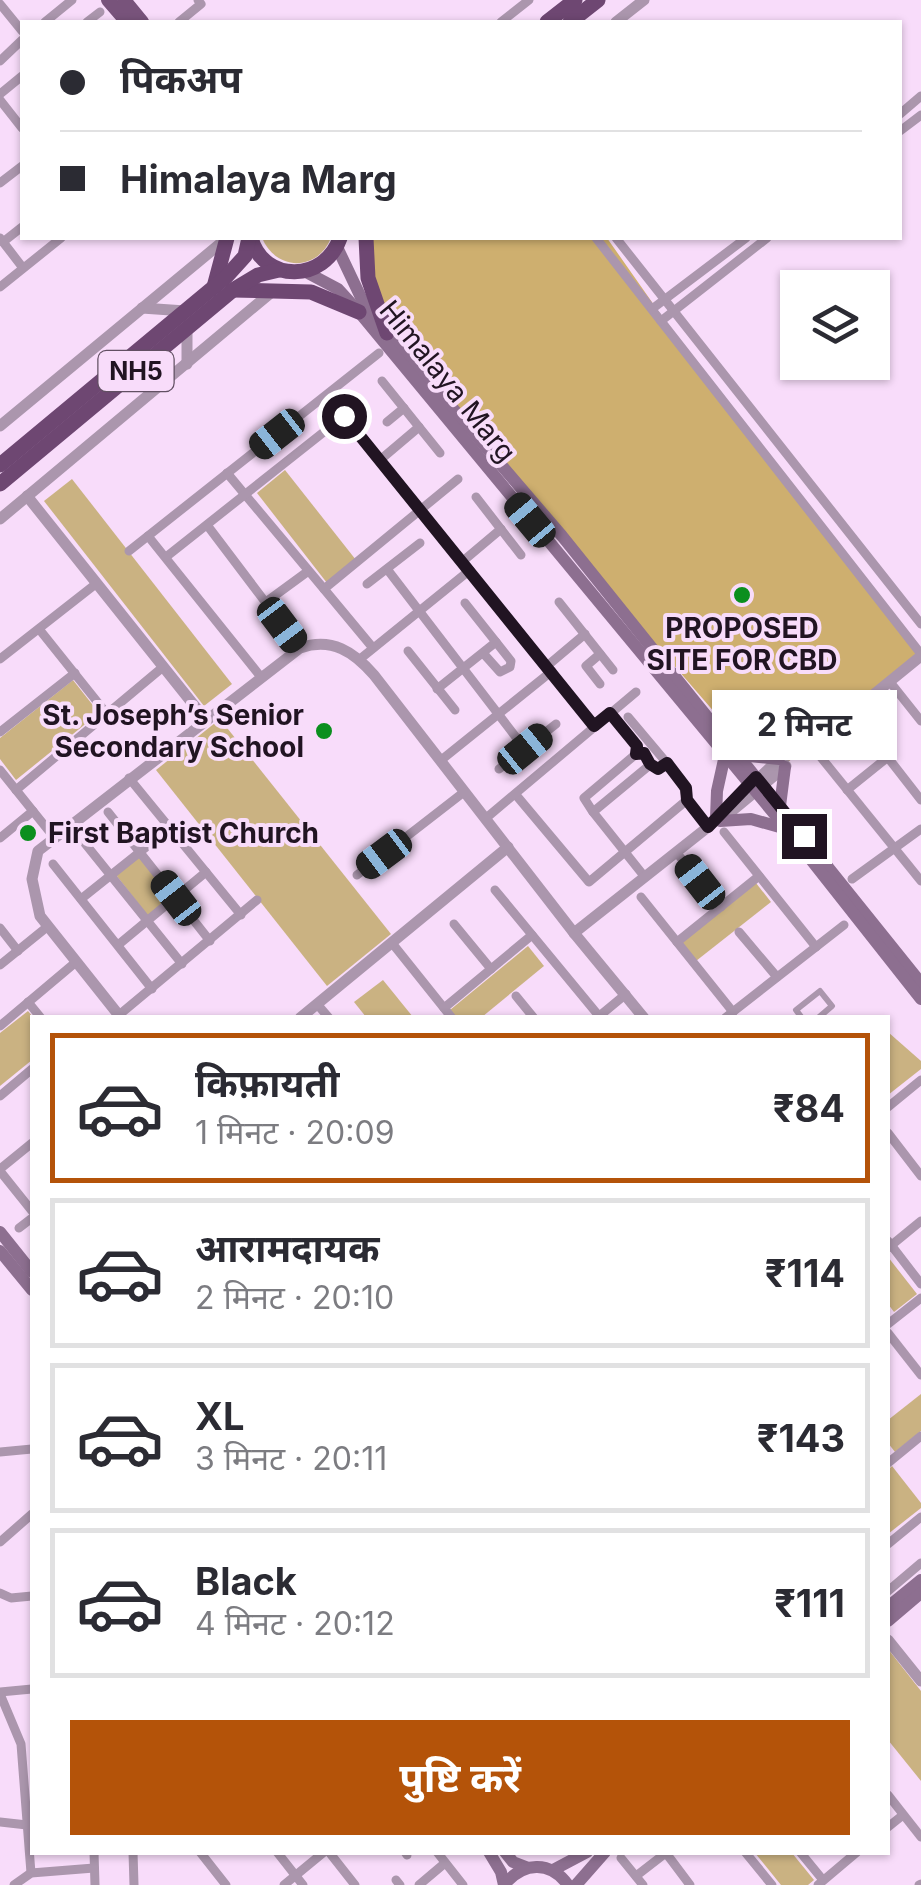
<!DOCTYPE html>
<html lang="hi">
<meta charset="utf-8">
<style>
:root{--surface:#fff;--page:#f2f2f3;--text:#2b2b33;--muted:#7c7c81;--line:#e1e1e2;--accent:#b45309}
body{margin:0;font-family:Inter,"Noto Sans Devanagari",sans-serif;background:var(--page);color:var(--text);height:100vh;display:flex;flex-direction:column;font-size:38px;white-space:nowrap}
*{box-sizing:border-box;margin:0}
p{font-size:32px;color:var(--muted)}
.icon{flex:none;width:55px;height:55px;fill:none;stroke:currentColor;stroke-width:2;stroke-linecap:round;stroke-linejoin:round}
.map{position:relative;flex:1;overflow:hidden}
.details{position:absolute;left:30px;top:1015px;width:860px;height:840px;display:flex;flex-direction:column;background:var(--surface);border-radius:0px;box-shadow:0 2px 8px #0004}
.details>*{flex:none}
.top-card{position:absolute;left:20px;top:20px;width:882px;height:220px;border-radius:0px;box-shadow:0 2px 8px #0004;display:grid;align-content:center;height:220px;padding:0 40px;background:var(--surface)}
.buttons{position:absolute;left:780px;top:270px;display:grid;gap:20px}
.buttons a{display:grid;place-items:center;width:110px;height:110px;border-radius:0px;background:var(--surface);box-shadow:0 2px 8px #0004;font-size:50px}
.end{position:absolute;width:45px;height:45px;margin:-22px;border:12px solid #211422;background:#fff;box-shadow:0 0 0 5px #fff}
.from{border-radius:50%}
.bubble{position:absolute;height:70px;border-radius:0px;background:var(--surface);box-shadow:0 2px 8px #0004;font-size:32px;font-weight:700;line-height:70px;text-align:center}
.car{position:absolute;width:30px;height:60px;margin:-30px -15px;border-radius:12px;box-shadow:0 0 8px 2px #0007;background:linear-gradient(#222 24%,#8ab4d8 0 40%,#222 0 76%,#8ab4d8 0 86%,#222 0)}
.top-card b{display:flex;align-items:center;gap:35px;height:95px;font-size:38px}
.top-card b+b{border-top:2px solid var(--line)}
.top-card i{width:25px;height:25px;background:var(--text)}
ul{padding:18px 0 0;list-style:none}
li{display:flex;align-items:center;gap:30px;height:150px;margin:0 20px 15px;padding:0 20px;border:5px solid var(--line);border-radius:0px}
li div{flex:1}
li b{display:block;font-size:38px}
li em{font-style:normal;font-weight:700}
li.active{border-color:var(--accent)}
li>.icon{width:90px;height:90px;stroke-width:1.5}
.button{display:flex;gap:20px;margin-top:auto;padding:20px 40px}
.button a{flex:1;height:115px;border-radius:0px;background:var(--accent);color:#fff;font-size:40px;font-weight:700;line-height:115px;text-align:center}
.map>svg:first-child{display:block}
.green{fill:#cab282}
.forest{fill:#ceaf6f}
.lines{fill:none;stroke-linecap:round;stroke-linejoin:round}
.pedestrian{stroke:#ab96ad;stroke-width:6}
.minor{stroke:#ab96ad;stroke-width:9}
.tertiary{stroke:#ab96ad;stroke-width:11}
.secondary{stroke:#8d6f90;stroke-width:12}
.primary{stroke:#78537b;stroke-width:14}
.trunk{stroke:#6e4772;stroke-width:15}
.route{stroke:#211422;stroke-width:12}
.poi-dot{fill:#0b8f1e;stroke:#f8dcfa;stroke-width:4}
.labels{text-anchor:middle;stroke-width:8;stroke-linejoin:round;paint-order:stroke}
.shield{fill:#f8dcfa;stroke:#625063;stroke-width:2.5}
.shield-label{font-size:25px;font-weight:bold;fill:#211422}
.street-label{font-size:28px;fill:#211422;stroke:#f8dcfa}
.poi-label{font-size:28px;font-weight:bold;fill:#211422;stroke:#f8dcfa}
</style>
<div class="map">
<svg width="921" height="1885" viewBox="0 0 921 1885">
<rect width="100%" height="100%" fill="#f8dcfa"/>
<g class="green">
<path d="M262,238H331C317,272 276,271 262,238Z"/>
<path d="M285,470L356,560L327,583L257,493Z"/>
<path d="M72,479L232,684L204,706L44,501Z"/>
<path d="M73,680L99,713L16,780L0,759V738Z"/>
<path d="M220,719L391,934L327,986L156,770Z"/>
<path d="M139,857L171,898L148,916L116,875Z"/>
<path d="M756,883L771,902L696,961L681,943Z"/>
<path d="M528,946L544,966L482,1017H456L450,1010Z"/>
<path d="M383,980L413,1017H366L354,1002Z"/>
<path d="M28,1011L33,1017L32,1060L0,1086V1033Z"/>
<path d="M888,1032L921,1061V1069L888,1095Z"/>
<path d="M888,1257L917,1294L894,1312L888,1304Z"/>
<path d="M921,1394V1431L895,1452L888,1443V1420Z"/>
<path d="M892,1466L921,1503V1508L888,1534V1470Z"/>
<path d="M888,1649L921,1691V1781L888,1740Z"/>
<path d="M755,1853H792L814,1880L808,1885H781Z"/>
</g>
<path class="forest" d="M366,238H607L727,409L921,654L783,766L741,743L387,333Z"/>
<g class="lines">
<path class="pedestrian" d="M802,1018L796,1010L820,991L832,1006L818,1018"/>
<g class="minor">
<path d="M0,4L22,31"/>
<path d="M45,22L72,0"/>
<path d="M87,22L100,12"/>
<path d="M179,22L201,4L198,0"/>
<path d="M501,22L529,0"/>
<path d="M0,61L22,40"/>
<path d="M0,94L22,76"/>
<path d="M0,100L22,128"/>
<path d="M900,114L921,96"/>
<path d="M900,131L921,115"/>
<path d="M0,183L22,166"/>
<path d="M0,238L23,268"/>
<path d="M596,238L921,654"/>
<path d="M616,238L921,624"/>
<path d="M3,242L22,227"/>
<path d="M0,287L61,238"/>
<path d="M652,309L746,238"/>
<path d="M661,321L767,238"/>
<path d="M382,381L440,453"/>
<path d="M328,395L595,726"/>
<path d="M387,422L404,408"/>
<path d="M380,460L419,427"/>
<path d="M227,473L324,589"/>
<path d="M476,497L521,555"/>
<path d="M207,525L300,648"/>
<path d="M148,536L261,677"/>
<path d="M129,551L379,353"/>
<path d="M166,557L344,416"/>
<path d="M463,561L501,529"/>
<path d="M387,569L525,749"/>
<path d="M367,584L420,543"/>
<path d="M266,602L307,572"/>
<path d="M559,602L613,670"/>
<path d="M465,603L511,661L510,667L500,672L483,653"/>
<path d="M39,629L107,714"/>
<path d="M373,648L324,589L458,479"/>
<path d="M408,651L455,710"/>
<path d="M600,654L586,666L600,684"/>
<path d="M0,659L97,583"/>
<path d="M360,659L470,570"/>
<path d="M547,666L585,634"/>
<path d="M890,682L921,721"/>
<path d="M437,689L496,642"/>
<path d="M610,713L637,746L636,754L644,753L651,764L593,812L584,798L636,754"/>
<path d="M628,717L682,781L687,800"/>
<path d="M861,723L921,800"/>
<path d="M0,732L75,673"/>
<path d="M811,745L921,881"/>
<path d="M440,761L552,671"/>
<path d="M499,769L556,724"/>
<path d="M0,770L53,836"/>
<path d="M129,778L241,915"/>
<path d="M16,790L163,667"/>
<path d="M847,790L888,757"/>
<path d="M516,795L589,882L687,800L708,827"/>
<path d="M108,812L210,941"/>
<path d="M593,812L644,876"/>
<path d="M485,819L636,692"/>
<path d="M724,832L816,947"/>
<path d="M79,836L182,964"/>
<path d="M0,838L33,811"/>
<path d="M676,852L721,907"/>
<path d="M53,864L152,989"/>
<path d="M357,875L464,792"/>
<path d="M852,879L921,829"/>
<path d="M495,890L599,1016"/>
<path d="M641,897L733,1012"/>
<path d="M81,899L170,828"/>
<path d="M454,924L491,969"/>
<path d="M0,928L18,951"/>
<path d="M739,932L777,977"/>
<path d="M677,942L759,876"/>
<path d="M392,943L452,1018"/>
<path d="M118,945L206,872"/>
<path d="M0,965L47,927"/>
<path d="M516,996L534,1018"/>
<path d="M28,1002L41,1018"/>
<path d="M317,1004L329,1018"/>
<path d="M444,1008L532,935"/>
<path d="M119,1015L257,900"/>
<path d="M597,1018L626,994"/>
<path d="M725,1018L844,925"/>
<path d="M0,1026L76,962"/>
<path d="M0,1096L32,1069"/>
<path d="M888,1107L921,1080"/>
<path d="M888,1133L921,1176"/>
<path d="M0,1169L32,1143"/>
<path d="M0,1171L32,1211"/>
<path d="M19,1228L32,1218"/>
<path d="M888,1241L921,1284"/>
<path d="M888,1248L921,1221"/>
<path d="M888,1324L921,1298"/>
<path d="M888,1333L921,1375"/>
<path d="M0,1452L32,1449"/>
<path d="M888,1463L921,1436"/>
<path d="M0,1542L32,1514"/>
<path d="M888,1544L921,1517"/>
<path d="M888,1591L921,1563"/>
<path d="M0,1593L11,1598L32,1596"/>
<path d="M0,1692L32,1689"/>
<path d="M0,1694L21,1744L31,1873"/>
<path d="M888,1795L921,1837"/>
<path d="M0,1822L27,1825"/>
<path d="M888,1827L903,1815"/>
<path d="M94,1852L95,1885"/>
<path d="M133,1852L134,1885"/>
<path d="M200,1852L226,1885"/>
<path d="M277,1852L303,1885"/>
<path d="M329,1852L355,1885"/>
<path d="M405,1852L407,1855"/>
<path d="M437,1852L463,1885"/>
<path d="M745,1852L772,1885"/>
<path d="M800,1852L823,1880"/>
<path d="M666,1853L690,1885"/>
<path d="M621,1858L643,1885"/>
<path d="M636,1876L667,1852"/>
<path d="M396,1880L400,1885"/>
<path d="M14,1885L31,1873L94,1868"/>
<path d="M284,1885L324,1852"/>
<path d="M419,1885L445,1863"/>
<path d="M818,1885L857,1852"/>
<path d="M919,1885L921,1884"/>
</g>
<g class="tertiary">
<path d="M616,22L644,0"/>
<path d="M142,308L185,311"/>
<path d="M187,364V329"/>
<path d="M0,426L227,238"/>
<path d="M27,496L205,719"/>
<path d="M0,519L273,291"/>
<path d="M808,748L921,656"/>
<path d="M727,815L786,766"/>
<path d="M574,933L708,827L779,759L811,745"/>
<path d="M121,1018L40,916L32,879L38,851L300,648C332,637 354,652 374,675L574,933L644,1018"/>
<path d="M300,1018L508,847"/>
<path d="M888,1640L921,1681"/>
</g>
<g class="secondary">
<path d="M337,247L365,306L562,536L921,983"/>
<path d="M306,272L338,289L359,312L786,828L921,999"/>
<path d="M739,755L779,759"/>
<path d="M780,806L785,767"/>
<path d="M716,818L717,791L725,755"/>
<path d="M720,821L751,819L783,828"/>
<path d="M0,1232L32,1272"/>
<path d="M0,1251L32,1290"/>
<path d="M888,1607L921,1580"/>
<path d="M888,1621L921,1593"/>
<path d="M489,1852L501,1872L504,1885"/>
<path d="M505,1852L513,1862L526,1867"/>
<path d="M553,1870L587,1852"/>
<path d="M504,1885C523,1862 550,1860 568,1885"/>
<path d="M576,1885L605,1852"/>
</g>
<g class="primary">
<path d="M108,0L127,22"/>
<path d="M124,0L142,22"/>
</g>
<g class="trunk">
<path d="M547,22L575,0"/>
<path d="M570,22L598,0"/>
<path d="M251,238C264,284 325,282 340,238"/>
<path d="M366,238L368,278L387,333"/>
<path d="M214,287L227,238"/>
<path d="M233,290L311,292L359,312"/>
<path d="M0,465L226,277L245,256L249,238"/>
<path d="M0,484L233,290L258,275L279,270"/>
</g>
</g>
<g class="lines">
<path class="route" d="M344,416L594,726L610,713L637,746L636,754L644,753L650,764L658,769L667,763L686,788L687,800L708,827L756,777L804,836"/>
</g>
<g class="poi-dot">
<circle cx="742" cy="595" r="10"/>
<circle cx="324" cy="731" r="10"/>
<circle cx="28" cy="833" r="10"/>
</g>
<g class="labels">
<rect class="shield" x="98.5" y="351" width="75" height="40" rx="8"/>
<g class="shield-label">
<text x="136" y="380">NH5</text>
</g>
<g class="street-label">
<text transform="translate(448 381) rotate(51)" y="10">Himalaya Marg</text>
</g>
<g class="poi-label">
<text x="742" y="638">PROPOSED<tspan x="742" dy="32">SITE FOR CBD</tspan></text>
<text x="304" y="725" text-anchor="end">St. Joseph’s Senior<tspan x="304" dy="32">Secondary School</tspan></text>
<text x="48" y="843" text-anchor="start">First Baptist Church</text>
</g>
</g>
</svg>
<div class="buttons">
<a><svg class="icon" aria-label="layers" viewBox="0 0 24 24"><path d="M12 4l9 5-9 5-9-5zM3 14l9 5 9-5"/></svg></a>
</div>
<i class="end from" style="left:344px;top:416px"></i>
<i class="end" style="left:804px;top:836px"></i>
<div class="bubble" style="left:712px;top:690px;width:185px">2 मिनट</div>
<i class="car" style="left:277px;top:434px;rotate:232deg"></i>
<i class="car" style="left:530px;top:520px;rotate:320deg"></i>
<i class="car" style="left:282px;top:625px;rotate:143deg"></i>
<i class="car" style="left:525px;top:749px;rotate:51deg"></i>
<i class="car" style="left:384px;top:854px;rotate:233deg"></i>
<i class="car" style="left:700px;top:882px;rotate:322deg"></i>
<i class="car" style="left:176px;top:898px;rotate:322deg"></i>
<div class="top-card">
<b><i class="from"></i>पिकअप</b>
<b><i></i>Himalaya Marg</b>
</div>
<section class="details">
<ul>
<li class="active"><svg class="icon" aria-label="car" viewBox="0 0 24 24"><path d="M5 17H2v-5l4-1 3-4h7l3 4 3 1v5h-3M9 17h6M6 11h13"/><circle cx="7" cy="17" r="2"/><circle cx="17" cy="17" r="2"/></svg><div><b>किफ़ायती</b><p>1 मिनट · 20:09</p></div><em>₹84</em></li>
<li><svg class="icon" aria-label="car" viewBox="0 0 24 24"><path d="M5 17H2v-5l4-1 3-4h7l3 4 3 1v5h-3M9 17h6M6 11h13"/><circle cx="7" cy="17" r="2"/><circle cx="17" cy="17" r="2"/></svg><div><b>आरामदायक</b><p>2 मिनट · 20:10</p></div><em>₹114</em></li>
<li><svg class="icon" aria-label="car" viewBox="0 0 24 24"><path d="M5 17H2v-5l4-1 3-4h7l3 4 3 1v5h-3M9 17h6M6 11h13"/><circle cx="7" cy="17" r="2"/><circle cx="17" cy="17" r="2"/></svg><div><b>XL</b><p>3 मिनट · 20:11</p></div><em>₹143</em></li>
<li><svg class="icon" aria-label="car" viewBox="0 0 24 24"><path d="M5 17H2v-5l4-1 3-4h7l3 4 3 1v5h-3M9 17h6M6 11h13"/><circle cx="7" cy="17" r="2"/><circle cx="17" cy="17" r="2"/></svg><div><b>Black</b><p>4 मिनट · 20:12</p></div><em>₹111</em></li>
</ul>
<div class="button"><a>पुष्टि करें</a></div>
</section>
</div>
